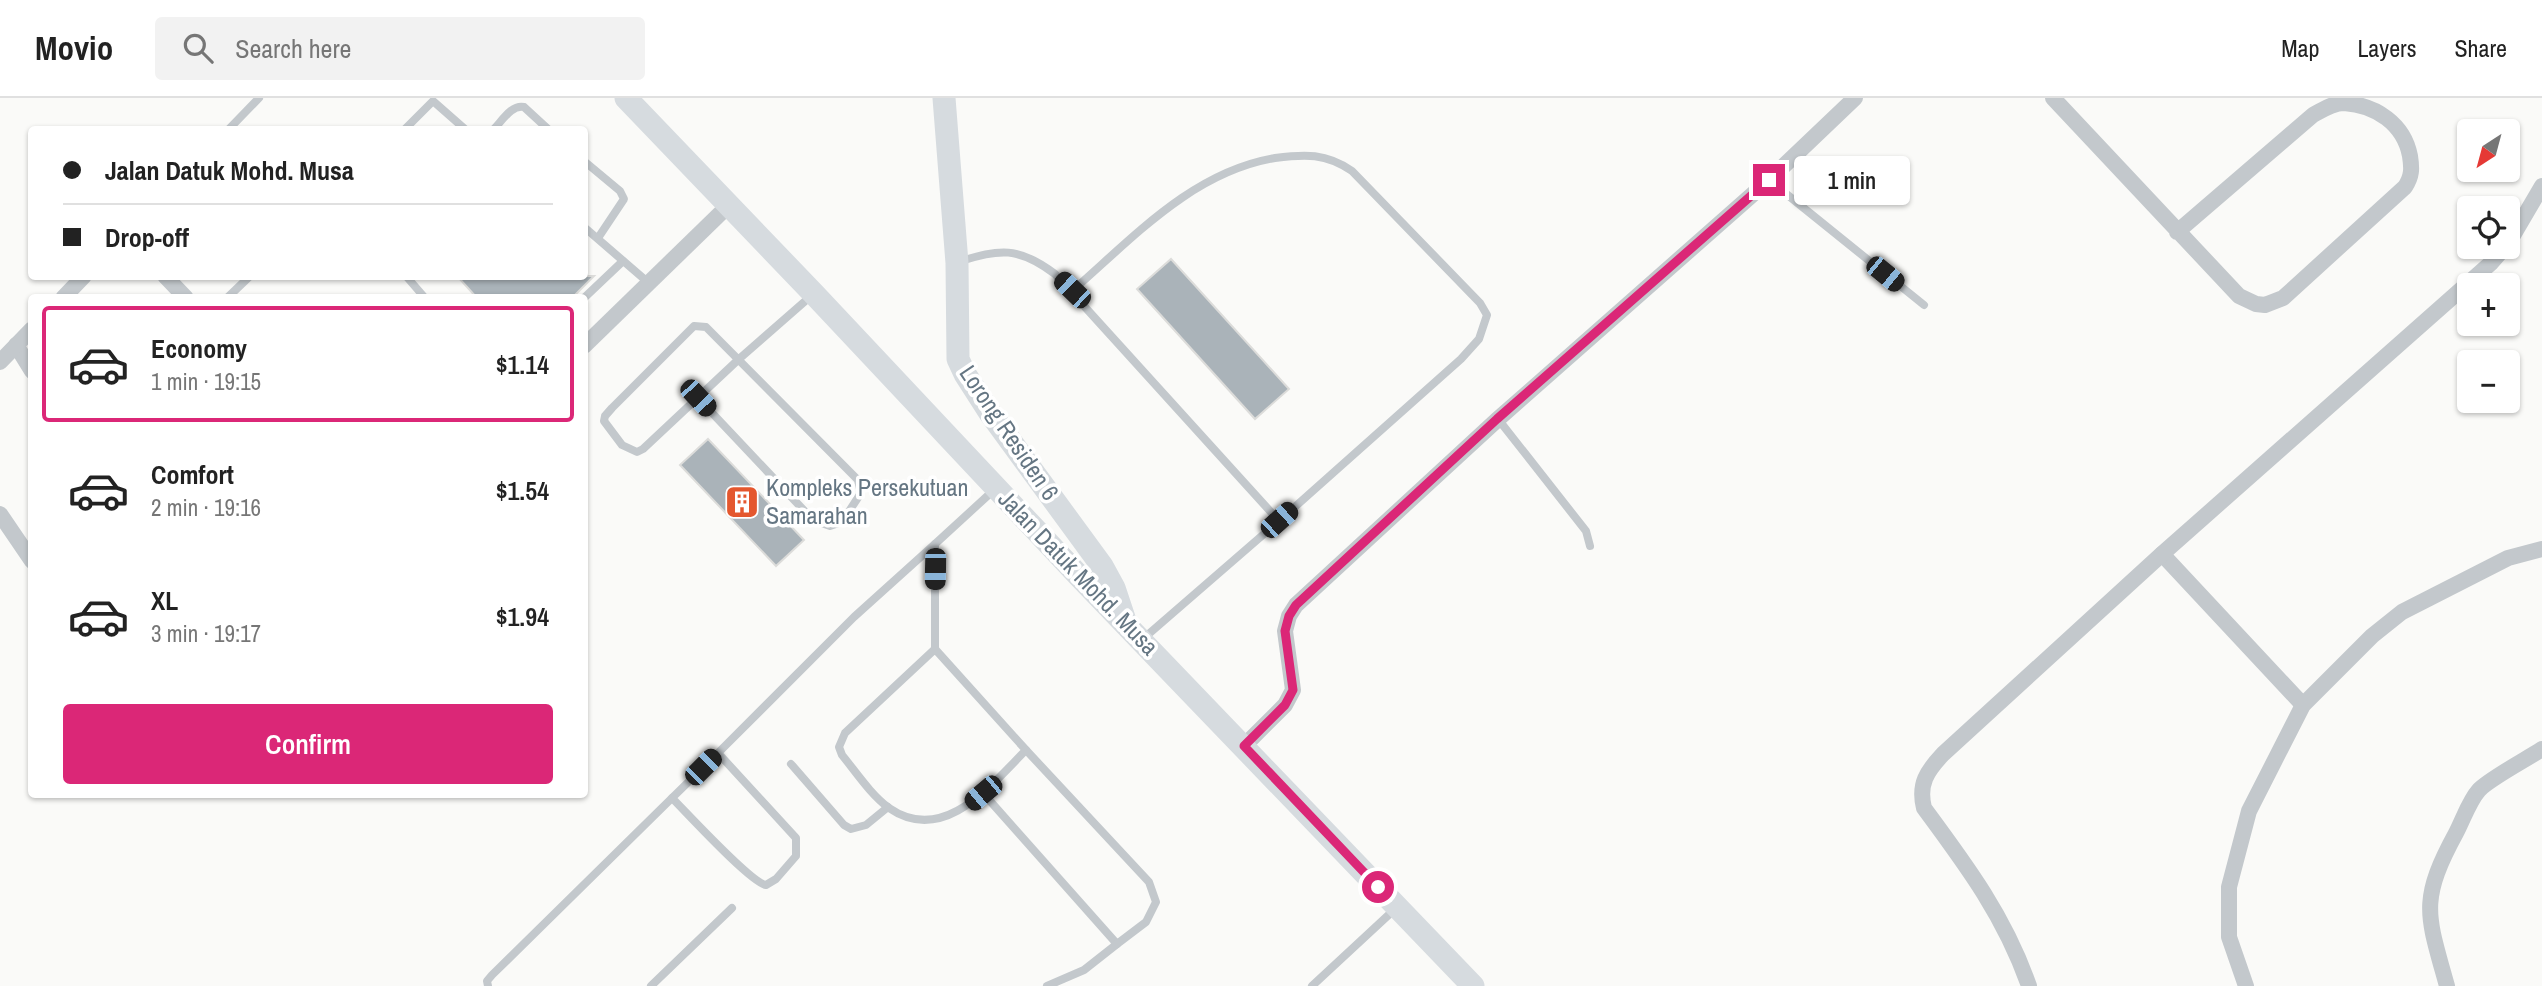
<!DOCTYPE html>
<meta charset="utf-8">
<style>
:root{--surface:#fff;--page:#f2f2f2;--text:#222;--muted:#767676;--line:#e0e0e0;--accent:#db2777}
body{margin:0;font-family:"Archivo Narrow",sans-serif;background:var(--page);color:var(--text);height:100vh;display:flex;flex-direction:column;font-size:26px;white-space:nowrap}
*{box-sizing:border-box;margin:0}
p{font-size:23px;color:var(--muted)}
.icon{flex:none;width:38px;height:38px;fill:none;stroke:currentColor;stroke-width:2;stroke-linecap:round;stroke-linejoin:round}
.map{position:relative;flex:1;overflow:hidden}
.side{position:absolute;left:28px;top:196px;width:560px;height:504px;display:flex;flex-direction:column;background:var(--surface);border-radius:7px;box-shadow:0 2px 5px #0004}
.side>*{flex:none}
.hud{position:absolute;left:28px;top:28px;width:560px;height:154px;border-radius:7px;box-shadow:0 2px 5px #0004;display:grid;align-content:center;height:154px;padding:0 35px;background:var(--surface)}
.needle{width:46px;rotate:216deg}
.buttons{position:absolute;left:2457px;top:21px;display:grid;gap:14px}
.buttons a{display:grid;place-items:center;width:63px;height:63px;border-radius:7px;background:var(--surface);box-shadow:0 2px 5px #0004;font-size:35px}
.end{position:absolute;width:32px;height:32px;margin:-16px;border:9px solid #db2777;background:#fff;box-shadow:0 0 0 4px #fff}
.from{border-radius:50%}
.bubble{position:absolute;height:49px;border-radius:7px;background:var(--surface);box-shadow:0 2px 5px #0004;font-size:23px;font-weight:600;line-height:49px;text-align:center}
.car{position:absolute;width:21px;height:42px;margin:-21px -10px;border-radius:9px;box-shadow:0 0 5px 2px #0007;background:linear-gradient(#222 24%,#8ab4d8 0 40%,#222 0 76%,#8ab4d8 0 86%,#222 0)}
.hud b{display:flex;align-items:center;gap:24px;height:66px;font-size:26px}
.hud b+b{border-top:2px solid var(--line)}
.hud i{width:18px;height:18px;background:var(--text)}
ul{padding:12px 0 0;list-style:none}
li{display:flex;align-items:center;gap:21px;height:116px;margin:0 14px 10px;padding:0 21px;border:4px solid transparent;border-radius:7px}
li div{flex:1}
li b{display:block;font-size:26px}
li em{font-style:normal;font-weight:600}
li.active{border-color:var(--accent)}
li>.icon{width:63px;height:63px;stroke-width:1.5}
.action{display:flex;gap:14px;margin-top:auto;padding:14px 35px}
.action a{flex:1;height:80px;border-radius:7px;background:var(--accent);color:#fff;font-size:28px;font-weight:600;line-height:80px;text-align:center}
header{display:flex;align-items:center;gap:42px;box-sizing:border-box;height:98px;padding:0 35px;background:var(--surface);border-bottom:2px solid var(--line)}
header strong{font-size:33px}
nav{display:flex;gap:38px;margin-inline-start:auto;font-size:24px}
.search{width:490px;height:63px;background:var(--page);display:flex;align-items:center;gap:18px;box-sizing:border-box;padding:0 24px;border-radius:7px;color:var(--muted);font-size:26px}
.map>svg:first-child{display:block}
.building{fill:#aab3b9;stroke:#dcdcda;stroke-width:2}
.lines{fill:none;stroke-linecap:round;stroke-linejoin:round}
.lane{stroke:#c3c8cc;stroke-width:8}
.street{stroke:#c3c8cc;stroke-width:16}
.secondary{stroke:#d6dbdf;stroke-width:23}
.route{stroke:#db2777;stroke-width:9}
.labels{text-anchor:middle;stroke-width:7;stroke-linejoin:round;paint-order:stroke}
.street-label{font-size:24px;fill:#657683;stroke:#fff}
.poi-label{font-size:24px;fill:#657683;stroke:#fff;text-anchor:start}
</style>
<header>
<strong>Movio</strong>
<div class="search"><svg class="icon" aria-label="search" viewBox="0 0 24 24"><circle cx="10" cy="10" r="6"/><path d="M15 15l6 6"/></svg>Search here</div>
<nav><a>Map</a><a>Layers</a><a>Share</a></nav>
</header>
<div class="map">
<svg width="2542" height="888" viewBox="0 0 2542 888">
<rect width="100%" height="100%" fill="#fafaf8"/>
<g class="building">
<path d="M1171,161L1289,291L1255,321L1137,191Z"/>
<path d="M457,178H594L572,200H477Z"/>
<path d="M708,341L804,442L776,468L680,367Z"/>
</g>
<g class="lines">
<g class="lane">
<path d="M228,32L259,0"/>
<path d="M404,32L433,3L466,32"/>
<path d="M493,32C502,23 512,6 524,9L549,32"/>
<path d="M584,63L620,93L624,101L598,140"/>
<path d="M1769,82L1924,207"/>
<path d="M584,129L650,186"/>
<path d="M958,164C1000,151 1018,148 1055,176L1279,423L1144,540"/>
<path d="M406,178L425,200"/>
<path d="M1072,193C1133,140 1192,74 1275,60C1305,56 1326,55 1352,73L1480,205L1487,217L1479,241L1461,261L1279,423"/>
<path d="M227,200L250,178"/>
<path d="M584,200L623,163"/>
<path d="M698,300L813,422L830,428L842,424L861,395L858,382L706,229L694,228L612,310L605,318L604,323L622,347L637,354L643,351L739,261L811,198"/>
<path d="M1498,321L1586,433L1590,448"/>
<path d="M935,551L845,635L839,649L842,657C856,674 871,697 889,710C944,748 992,686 1026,652L935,551V446L995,391"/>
<path d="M718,655L672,700C687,715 751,785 766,787L776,781L796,758V740L718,655L854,519L935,446"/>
<path d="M791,666L844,727L851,731L866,727L888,709"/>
<path d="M983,695L1117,846L1146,824L1156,804L1149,784L1026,652"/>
<path d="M488,888L487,883L492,877L672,700"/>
<path d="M651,888L732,810"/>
<path d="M1047,888L1084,872L1117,846"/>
<path d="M1312,888L1395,811"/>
</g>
<g class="street">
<path d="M2053,0L2239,198L2256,206L2265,207L2283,200L2405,89C2412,78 2412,71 2410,58C2404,26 2376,7 2344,5C2333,5 2322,12 2313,17L2177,134"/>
<path d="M2508,146L2542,88"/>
<path d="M165,178L186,200"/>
<path d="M63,200L84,178"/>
<path d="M16,247L32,273"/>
<path d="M584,248L729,107"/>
<path d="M0,264L32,231"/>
<path d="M0,416L32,463"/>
<path d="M2162,456L2303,607"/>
<path d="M1244,648L1285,607L1293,592L1285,533L1289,518L1296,507L1498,321L1769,82L1855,0"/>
<path d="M2029,888C2005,819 1967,768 1924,710C1918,686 1927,673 1943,656L2162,456L2491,165L2505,149"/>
<path d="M2246,888L2229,839V789L2249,713L2303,607L2372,538L2402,514L2508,460L2542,451"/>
<path d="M2447,888C2427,816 2419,803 2456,735C2463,722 2469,703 2479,692C2489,681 2527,661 2542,651"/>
</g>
<g class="secondary">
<path d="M626,0L814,196L1079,478L1473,888"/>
<path d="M944,0L957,165L958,261L965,276L990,315L1102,468L1114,490L1124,520"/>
</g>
</g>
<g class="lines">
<path class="route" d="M1378,789L1244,648L1285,607L1293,592L1285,533L1289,518L1296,507L1497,321L1769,82"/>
</g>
<defs>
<g id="building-square" transform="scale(1.75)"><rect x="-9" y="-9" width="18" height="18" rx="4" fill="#e4572e" stroke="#fff"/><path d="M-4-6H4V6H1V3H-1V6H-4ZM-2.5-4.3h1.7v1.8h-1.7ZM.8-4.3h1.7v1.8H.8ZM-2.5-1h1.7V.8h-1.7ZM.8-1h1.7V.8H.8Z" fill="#fff"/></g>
</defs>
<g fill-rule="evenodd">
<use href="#building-square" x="742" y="404"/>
</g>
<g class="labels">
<g class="street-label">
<text transform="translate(1009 335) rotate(56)" y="8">Lorong Residen 6</text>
<text transform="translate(1078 475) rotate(46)" y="8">Jalan Datuk Mohd. Musa</text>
</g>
<g class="poi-label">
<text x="766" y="398">Kompleks Persekutuan<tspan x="766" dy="28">Samarahan</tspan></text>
</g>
</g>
</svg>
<div class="buttons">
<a><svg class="needle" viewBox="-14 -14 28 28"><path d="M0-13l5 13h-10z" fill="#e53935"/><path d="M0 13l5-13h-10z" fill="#767676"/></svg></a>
<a><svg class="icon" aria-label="locate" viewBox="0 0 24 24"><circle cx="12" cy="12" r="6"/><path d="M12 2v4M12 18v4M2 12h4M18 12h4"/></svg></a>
<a>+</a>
<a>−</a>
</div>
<i class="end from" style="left:1378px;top:789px"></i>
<i class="end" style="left:1769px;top:82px"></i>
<div class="bubble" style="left:1794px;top:58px;width:116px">1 min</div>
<i class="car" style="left:1885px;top:176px;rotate:129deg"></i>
<i class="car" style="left:1072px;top:192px;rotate:314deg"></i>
<i class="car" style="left:698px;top:300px;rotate:137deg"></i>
<i class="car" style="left:1279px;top:422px;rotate:48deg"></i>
<i class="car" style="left:935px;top:471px;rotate:181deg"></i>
<i class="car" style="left:703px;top:669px;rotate:45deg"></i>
<i class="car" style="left:983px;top:695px;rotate:230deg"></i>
<div class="hud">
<b><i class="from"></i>Jalan Datuk Mohd. Musa</b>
<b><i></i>Drop-off</b>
</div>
<section class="side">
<ul>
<li class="active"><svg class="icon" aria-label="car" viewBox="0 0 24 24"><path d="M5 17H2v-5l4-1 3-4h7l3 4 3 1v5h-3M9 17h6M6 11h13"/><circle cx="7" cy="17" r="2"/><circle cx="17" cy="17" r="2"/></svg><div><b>Economy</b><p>1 min · 19:15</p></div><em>$1.14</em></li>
<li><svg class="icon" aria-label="car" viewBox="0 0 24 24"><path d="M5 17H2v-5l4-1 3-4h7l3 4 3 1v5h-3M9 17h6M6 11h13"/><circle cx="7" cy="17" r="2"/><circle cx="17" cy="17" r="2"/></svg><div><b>Comfort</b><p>2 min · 19:16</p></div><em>$1.54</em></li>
<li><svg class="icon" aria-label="car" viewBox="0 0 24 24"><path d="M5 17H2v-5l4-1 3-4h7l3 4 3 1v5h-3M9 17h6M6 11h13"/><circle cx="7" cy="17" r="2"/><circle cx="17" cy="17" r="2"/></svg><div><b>XL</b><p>3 min · 19:17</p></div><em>$1.94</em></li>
</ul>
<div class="action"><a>Confirm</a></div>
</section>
</div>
